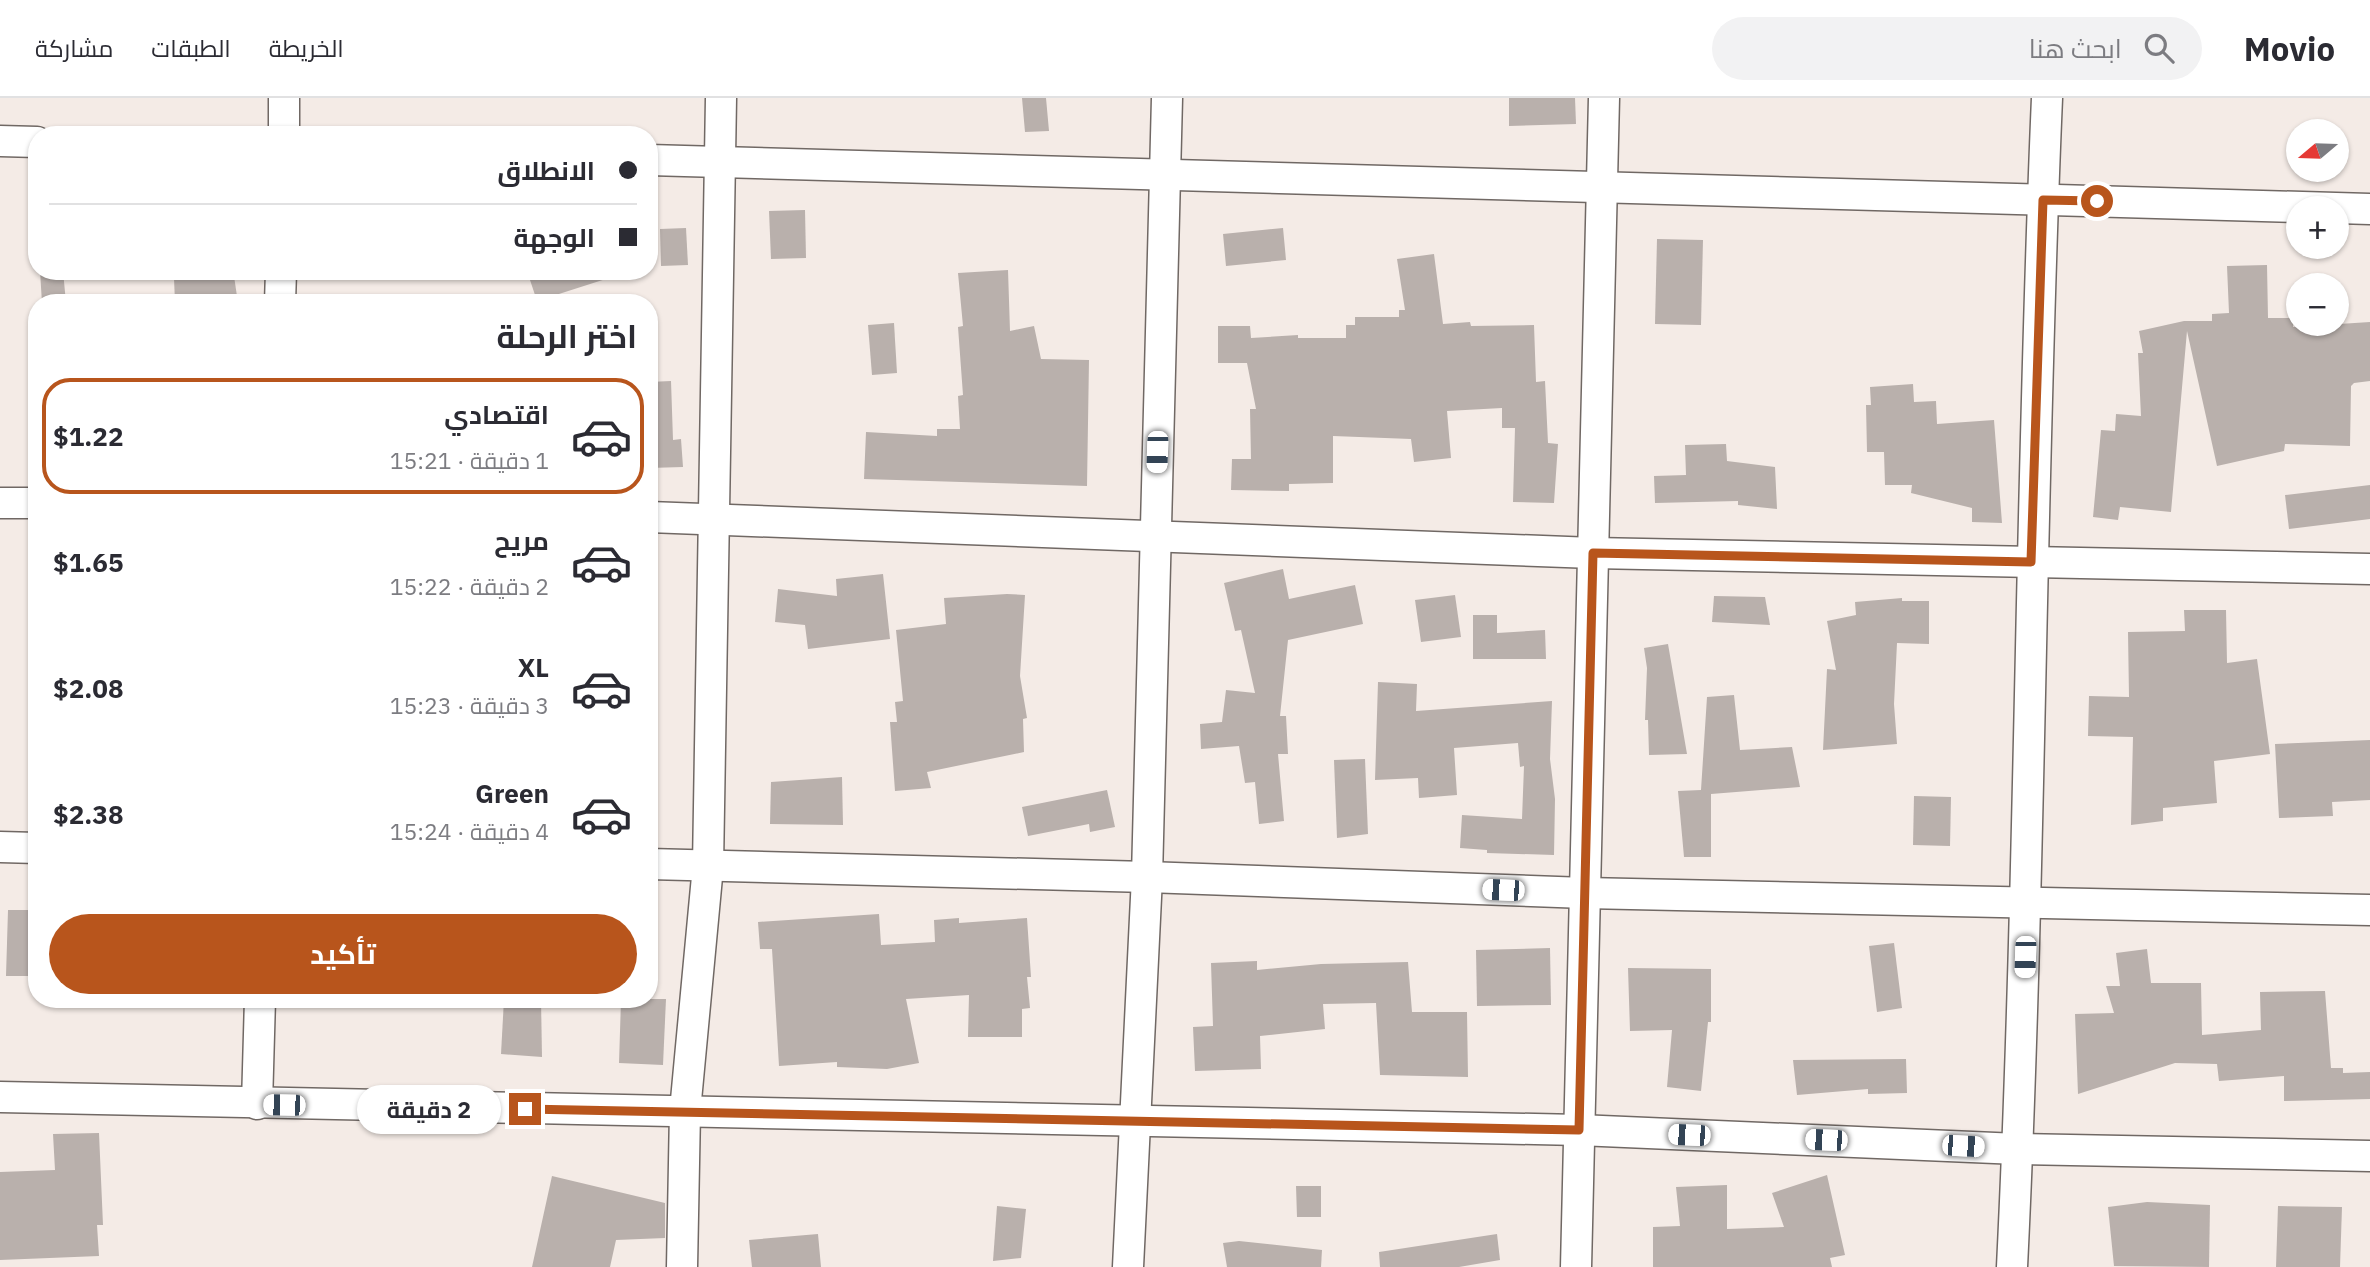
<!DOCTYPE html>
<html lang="ar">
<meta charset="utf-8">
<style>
:root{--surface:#fff;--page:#f2f2f3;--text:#2b2b33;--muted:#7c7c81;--line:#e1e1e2;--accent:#b8551c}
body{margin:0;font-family:"IBM Plex Sans",Cairo,sans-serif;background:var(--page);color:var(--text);direction:rtl;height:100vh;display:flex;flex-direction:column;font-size:26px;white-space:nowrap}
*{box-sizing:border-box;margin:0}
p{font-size:23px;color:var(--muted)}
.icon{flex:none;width:38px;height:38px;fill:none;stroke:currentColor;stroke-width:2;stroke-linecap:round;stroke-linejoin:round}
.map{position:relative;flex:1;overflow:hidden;direction:ltr}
.details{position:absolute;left:28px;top:196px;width:630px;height:714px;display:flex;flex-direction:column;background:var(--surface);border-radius:28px;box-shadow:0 2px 5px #0004;direction:rtl}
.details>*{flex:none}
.hud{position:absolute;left:28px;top:28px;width:630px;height:154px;border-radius:28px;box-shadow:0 2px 5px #0004;direction:rtl;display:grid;align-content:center;height:154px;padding:0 21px;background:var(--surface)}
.needle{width:46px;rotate:251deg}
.fabs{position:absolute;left:2286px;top:21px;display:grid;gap:14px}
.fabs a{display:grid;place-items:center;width:63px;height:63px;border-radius:50%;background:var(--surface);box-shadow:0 2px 5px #0004;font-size:35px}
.end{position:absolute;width:32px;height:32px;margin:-16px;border:9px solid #b8551c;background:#fff;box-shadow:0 0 0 4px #fff}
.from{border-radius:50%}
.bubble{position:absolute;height:49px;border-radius:24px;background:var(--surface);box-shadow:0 2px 5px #0004;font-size:23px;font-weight:700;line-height:49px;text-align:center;direction:rtl}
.car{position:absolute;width:21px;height:42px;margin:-21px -10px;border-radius:9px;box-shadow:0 0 5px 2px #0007;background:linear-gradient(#fff 24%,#345 0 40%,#fff 0 76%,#345 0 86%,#fff 0)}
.hud b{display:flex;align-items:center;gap:24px;height:66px;font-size:26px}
.hud b+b{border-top:2px solid var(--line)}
.hud i{width:18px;height:18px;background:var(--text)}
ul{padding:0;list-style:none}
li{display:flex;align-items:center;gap:21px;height:116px;margin:0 14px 10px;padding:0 7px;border:4px solid transparent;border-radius:28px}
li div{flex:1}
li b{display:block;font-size:26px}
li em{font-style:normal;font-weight:700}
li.selected{border-color:var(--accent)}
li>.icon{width:63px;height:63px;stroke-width:1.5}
h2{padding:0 21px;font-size:32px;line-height:84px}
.cta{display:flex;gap:14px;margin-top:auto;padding:14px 21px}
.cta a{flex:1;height:80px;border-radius:42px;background:var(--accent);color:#fff;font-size:28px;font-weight:700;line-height:80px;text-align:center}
header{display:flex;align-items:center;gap:42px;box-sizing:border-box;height:98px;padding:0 35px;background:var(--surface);border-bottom:2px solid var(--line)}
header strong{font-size:33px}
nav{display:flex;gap:38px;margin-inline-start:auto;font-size:24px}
.search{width:490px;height:63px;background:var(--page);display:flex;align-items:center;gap:18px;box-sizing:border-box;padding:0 24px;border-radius:38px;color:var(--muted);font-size:26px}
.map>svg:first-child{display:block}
.building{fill:#b9b0ac}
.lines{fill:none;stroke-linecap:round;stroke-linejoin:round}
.street-casing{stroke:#706864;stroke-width:33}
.street{stroke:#fff;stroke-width:30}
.route{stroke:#b8551c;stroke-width:9}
</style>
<header>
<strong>Movio</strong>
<div class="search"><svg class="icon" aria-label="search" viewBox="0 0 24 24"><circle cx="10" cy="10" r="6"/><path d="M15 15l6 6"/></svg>ابحث هنا</div>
<nav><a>الخريطة</a><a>الطبقات</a><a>مشاركة</a></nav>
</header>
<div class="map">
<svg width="2370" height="1169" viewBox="0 0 2370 1169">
<rect width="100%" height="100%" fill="#f4ebe6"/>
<g class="building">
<path d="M1022,0H1046L1049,33L1025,34Z"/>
<path d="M1509,0H1575L1576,26L1509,28Z"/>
<path d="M805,112L806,160L771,161L769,113Z"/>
<path d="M686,130L688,167L661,168L660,131Z"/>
<path d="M1283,130L1286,162L1226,168L1223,136Z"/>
<path d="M1657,141L1703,142L1701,227L1655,226Z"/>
<path d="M1434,156L1443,226L1470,224L1471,228L1534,227L1536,284L1545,283L1548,345L1558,346L1554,405L1513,404L1515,330H1502V310L1447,313L1451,360L1414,364L1411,341L1333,338V385L1289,386V393L1231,392L1232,361H1251L1250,311H1256L1247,265H1218V228H1250L1251,240L1298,237V240H1346V227H1355V219H1399V212H1405L1397,161Z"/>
<path d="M2267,167L2268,220H2293V229L2370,224V283L2354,285L2351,288L2350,348L2285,346L2284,353L2217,368L2187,233L2171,414L2120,409L2118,422L2093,419L2101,332L2115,333L2116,316L2141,318L2138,255H2143L2139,233L2184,223H2212V216L2229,215L2227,168Z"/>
<path d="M1008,172L1010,233L1034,228L1041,261L1089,262L1087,388L864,381L866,334L937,338V331H960L958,298L963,297L958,229L963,228L958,175Z"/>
<path d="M40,173H63L66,205H42Z"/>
<path d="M545,173H611L612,179L537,203L529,179Z"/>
<path d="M234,178L238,205H175L174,180Z"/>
<path d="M894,225L897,275L872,277L868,227Z"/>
<path d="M671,283L673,342L681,341L683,369L649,370V284Z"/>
<path d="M1913,286L1914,304L1936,303L1937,326L1994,322L2002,425L1972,424V410L1911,395L1912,387H1885L1884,354H1867L1866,307H1871L1870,289Z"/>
<path d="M1726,346L1727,363L1775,369L1777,411L1738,407V403L1655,405L1654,378L1686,377L1685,347Z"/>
<path d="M2370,387V421L2289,431L2285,397Z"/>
<path d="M1283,471L1289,501L1355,487L1363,526L1288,542L1280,618H1286L1288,656H1278L1284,723L1259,726L1255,684L1245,685L1239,648L1201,651L1200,626L1222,624L1226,592L1255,595L1241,532L1235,533L1224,485Z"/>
<path d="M883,476L890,541L808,551L805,527L775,524L778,491L837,498L836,481Z"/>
<path d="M1007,496L1025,497L1020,578L1027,620L1023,621L1024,654L927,674L931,690L895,693L890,624H897L895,604L903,603L896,532L946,526L944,500Z"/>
<path d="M1455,497L1461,539L1421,544L1415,502Z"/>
<path d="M1714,498L1765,499L1770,527L1712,524Z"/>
<path d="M1902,500V503H1929V546L1897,545L1894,606L1897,646L1823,652L1827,571L1836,572L1827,523L1856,517L1855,504Z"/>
<path d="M2184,512H2226L2227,565L2257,561L2270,656L2214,663L2217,705L2163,710V723L2131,727L2133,639L2088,638L2089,598L2129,599L2128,534L2185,533Z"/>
<path d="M1473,517H1497V535L1545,532L1546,561H1473Z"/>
<path d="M1668,546L1687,656L1649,657L1648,622H1645L1647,570L1644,550Z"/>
<path d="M1378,584L1417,586L1416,613L1552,603L1550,661L1555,701L1554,757L1487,755V752L1460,750L1462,717L1522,721L1524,668L1520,669L1518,645L1454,650L1457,697L1419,700L1418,680L1375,682Z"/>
<path d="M1734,597L1740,652L1792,649L1800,689L1711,696V759H1684L1678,693L1701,692L1707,599Z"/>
<path d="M2370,642V702L2332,704L2333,718L2279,720L2275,646Z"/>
<path d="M1365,661L1368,736L1337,740L1334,662Z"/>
<path d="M842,679L843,727L770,726L771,684Z"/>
<path d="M1107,692L1115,729L1090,734L1089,726L1028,738L1022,709Z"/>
<path d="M1914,698L1951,699L1950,748L1913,747Z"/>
<path d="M8,812H37V878H6Z"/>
<path d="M879,816L881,847L935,844L934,822L959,820V825L1027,820L1031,879H1027L1030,910L1022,911V939H968L969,897L906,901L919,965L887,971L837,969V964L779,968L772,851H760L758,824Z"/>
<path d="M1894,845L1902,910L1877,914L1869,848Z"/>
<path d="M1550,850L1551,907L1477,908L1476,852Z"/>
<path d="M2147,851L2151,885H2201L2202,937L2261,932L2260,894L2325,893L2331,970H2343V975L2370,974V1001L2284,1003V978L2219,983L2217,966L2175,965L2078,996L2075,916L2114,915L2106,888H2120L2116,855Z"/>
<path d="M1257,863V872L1321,866L1408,864L1412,914H1467L1468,979L1380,977L1376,905L1323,906L1325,931L1260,938L1261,971L1195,973L1193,929L1213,928L1211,865Z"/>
<path d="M1628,870L1711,871V924H1708L1701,993L1667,989L1672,932L1630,933Z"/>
<path d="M504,901H541L542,959L501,956Z"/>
<path d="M621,901H666L663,967L619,965Z"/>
<path d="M1906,961L1907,995L1868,996V991L1797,997L1793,962Z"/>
<path d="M99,1035L103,1127H97L99,1158L0,1162V1074L55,1072L53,1036Z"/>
<path d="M1827,1077L1845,1157L1830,1160L1832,1169H1653V1129L1680,1128L1676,1089L1727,1087V1131L1784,1129L1772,1095Z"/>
<path d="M552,1078L665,1105V1140L616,1142L610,1169H532Z"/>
<path d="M1296,1088H1321V1119H1297Z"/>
<path d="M2147,1104L2210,1107L2209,1169L2114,1168L2108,1109Z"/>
<path d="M997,1108L1026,1111L1021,1160L993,1163Z"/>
<path d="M2278,1108L2342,1109L2340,1169H2276Z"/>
<path d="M818,1136L821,1169H752L749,1142Z"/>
<path d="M1497,1136L1500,1162L1459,1169H1380L1379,1154Z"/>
<path d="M1239,1143L1322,1152L1321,1169H1227L1223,1145Z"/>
</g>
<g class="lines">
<g class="street-casing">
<g id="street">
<path d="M284,37V0"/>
<path d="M0,43L37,44"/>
<path d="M649,62L2370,111"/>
<path d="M280,205L281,173"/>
<path d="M0,405H37"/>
<path d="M649,419L1593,455L2370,471"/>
<path d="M0,749L37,750"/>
<path d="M649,766L1147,779L1585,795L2370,812"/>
<path d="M0,999L1579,1032L2018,1051L2370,1058"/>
<path d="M257,1006L260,901"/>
<path d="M682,1169L685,1013L708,768L721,0"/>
<path d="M1128,1169L1147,779L1167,0"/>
<path d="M1576,1169L1604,0"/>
<path d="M2012,1169C2031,780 2030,390 2047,0"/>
</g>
</g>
<use href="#street" class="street"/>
</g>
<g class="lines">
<path class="route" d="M525,1011L1579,1032L1593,455L2031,464L2043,102L2097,103"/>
</g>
</svg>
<div class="fabs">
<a><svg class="needle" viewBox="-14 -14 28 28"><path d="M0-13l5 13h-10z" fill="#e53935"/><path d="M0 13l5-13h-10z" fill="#7c7c81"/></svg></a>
<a>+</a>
<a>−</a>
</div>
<i class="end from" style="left:2097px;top:103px"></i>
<i class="end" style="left:525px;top:1011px"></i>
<div class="bubble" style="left:357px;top:987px;width:144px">2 دقيقة</div>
<i class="car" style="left:1157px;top:354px;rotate:182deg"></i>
<i class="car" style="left:1503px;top:792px;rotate:272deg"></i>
<i class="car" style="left:2025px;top:859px;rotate:182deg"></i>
<i class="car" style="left:284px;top:1007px;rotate:271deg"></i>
<i class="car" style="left:1689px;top:1037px;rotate:272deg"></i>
<i class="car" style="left:1826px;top:1042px;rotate:272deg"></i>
<i class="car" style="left:1963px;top:1048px;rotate:93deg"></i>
<div class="hud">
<b><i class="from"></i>الانطلاق</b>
<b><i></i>الوجهة</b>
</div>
<section class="details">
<h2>اختر الرحلة</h2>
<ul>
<li class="selected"><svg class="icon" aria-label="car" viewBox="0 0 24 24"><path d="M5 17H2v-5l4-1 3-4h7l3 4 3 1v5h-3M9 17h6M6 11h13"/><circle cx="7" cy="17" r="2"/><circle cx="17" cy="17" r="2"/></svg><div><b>اقتصادي</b><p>1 دقيقة · 15:21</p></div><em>$1.22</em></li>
<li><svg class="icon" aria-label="car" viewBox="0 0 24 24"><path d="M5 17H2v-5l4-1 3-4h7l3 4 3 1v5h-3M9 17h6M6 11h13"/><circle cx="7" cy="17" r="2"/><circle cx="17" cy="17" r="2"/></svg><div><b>مريح</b><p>2 دقيقة · 15:22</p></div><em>$1.65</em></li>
<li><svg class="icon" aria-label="car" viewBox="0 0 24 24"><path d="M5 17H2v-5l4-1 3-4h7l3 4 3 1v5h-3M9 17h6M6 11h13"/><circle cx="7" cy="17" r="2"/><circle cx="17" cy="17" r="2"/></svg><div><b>XL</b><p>3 دقيقة · 15:23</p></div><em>$2.08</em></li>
<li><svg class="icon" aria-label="car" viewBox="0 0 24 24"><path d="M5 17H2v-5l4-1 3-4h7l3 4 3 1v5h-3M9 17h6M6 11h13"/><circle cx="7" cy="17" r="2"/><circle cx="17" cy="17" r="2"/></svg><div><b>Green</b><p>4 دقيقة · 15:24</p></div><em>$2.38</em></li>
</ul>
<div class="cta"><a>تأكيد</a></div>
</section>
</div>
